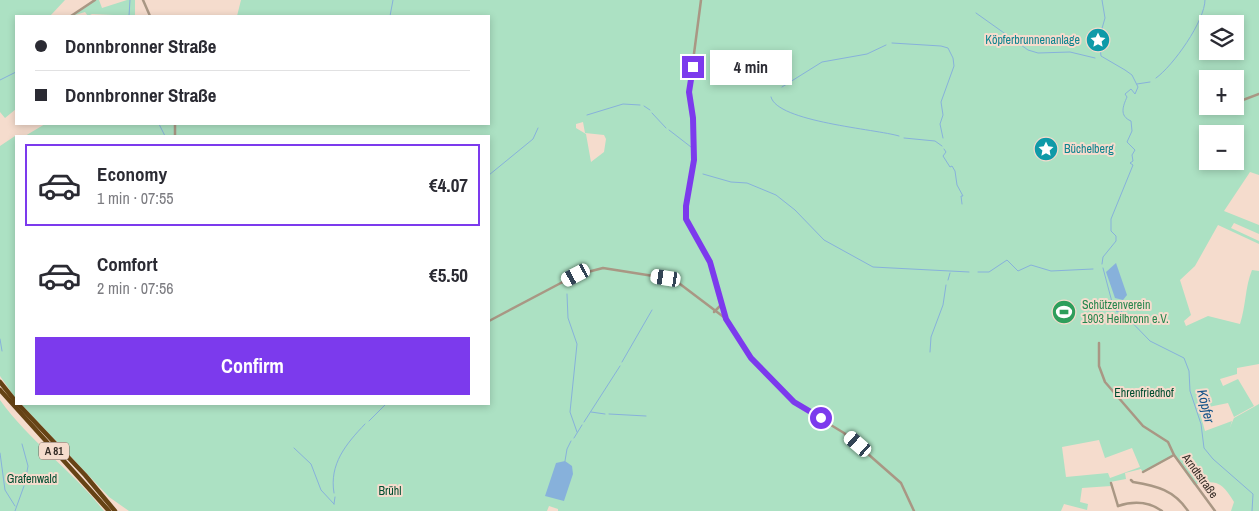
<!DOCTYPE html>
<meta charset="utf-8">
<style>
:root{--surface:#fff;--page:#f7f7f7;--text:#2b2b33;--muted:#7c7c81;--line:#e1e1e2;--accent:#7c3aed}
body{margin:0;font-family:"Archivo Narrow",sans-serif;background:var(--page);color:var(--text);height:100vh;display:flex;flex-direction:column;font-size:19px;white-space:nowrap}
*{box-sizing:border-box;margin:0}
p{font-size:16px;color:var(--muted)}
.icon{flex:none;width:28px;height:28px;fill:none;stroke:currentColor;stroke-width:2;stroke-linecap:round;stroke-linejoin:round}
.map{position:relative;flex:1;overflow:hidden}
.panel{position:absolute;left:15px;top:135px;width:475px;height:270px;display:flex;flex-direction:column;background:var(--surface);border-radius:0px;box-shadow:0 2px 8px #0003}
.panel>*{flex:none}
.hud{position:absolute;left:15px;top:15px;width:475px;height:110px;border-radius:0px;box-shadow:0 2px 8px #0003;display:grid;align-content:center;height:110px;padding:0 20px;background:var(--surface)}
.fabs{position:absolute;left:1199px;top:15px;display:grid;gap:10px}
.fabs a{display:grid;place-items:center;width:45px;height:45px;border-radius:0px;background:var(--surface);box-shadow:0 2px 8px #0003;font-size:25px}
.end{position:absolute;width:22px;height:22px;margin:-11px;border:6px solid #7c3aed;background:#fff;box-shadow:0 0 0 2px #fff}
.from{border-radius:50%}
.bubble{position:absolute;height:35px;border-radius:0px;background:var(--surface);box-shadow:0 2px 8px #0003;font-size:16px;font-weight:700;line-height:35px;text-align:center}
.car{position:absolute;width:15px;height:30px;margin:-15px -8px;border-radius:6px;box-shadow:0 0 4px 1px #0007;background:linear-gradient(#fff 24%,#345 0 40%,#fff 0 76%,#345 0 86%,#fff 0)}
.hud b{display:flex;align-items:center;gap:18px;height:48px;font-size:19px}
.hud b+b{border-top:1px solid var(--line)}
.hud i{width:12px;height:12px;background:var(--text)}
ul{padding:9px 0 0;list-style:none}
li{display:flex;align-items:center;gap:15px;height:82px;margin:0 10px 8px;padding:0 10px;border:2px solid transparent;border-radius:0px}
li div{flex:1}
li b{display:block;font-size:19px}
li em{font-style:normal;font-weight:700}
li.active{border-color:var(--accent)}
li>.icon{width:45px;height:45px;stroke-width:1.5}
.action{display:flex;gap:10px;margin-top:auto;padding:10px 20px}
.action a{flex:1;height:58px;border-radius:0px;background:var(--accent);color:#fff;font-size:20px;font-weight:700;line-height:58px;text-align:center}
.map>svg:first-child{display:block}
.green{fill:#ace1c3;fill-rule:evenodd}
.water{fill:#87b1db}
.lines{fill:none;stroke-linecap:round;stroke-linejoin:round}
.stream{stroke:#87b1db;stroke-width:1}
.minor{stroke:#a99784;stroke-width:2.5}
.highway{stroke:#664315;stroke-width:4.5}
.route{stroke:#7c3aed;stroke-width:6}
.labels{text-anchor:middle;stroke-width:4;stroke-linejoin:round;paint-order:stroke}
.shield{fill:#f5dccd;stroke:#6f6158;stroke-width:1}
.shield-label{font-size:11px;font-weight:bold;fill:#352c26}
.culture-label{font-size:12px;fill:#0d838f;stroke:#f5dccd;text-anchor:end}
.leisure-label{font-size:12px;fill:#27864d;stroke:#f5dccd;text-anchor:start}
.park-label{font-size:12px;fill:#004d30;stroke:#f5dccd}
.street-label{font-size:12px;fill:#352c26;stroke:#f5dccd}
.water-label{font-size:14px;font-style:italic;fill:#165489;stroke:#f5dccd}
</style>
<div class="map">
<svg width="1259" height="511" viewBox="0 0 1259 511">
<rect width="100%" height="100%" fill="#f5dccd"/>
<g class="green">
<path d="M0,0H65L50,16H16V109L5,118L0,112Z"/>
<path d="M96,0H99L102,8L127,0H135V16L92,14L88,16L85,12L72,16Z"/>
<path d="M241,0H1259V175L1250,172L1224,211L1259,225V234L1234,223L1231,228L1259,241V244L1218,225L1195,266L1180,280L1191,315L1184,321L1186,326L1208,316L1240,324C1246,306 1245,287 1252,270L1259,271V364L1237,368V374L1220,379L1223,386L1238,379L1254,406L1234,417L1228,403L1199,409L1205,431L1232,421L1230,427L1234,418L1259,404V511H1231L1234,502C1222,482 1216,479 1194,485L1174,456L1143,473L1141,469L1125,473L1126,479L1110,482L1111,486L1082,488L1080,502L1088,504L1087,510L1064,504L1061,511H558V509L549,506L547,511H129L109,497L21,404H489V136H25L45,124H489V16H237ZM1208,24H1235V51H1208ZM1208,79H1235V106H1208ZM583,122L585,133L604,135L606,139L604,152L591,162L586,134L576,128V124ZM1208,134H1235V161H1208ZM1099,440L1105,458L1132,448L1140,467L1110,478L1108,473L1066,477L1062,447Z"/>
<path d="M15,136H19H16V399L0,376V146Z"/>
<path d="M0,400C29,441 73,471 104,511H0Z"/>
</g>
<g class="water">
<path d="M1116,263L1127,295L1123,300L1115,298L1106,272Z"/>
<path d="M565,461L572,466L573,474L564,501L545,496L556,463Z"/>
</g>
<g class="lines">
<g class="stream">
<path d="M976,13L1028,50L1038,53L1070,52L1095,58"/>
<path d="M129,16L130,0"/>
<path d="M390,16L393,0"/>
<path d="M892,43L941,46L948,48L953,58L954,66L941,102L943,115L940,124L943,138"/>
<path d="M1156,78C1173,66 1205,21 1205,0"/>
<path d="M0,80L16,72"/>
<path d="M1137,84L1150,82"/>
<path d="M782,87L822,62L867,54L886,45"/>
<path d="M771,97C777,122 876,129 899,136"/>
<path d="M644,106L650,110"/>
<path d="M652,113L666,128"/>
<path d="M587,115L623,104L640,105"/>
<path d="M159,124L165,136"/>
<path d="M669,130L691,147"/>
<path d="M904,138L935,141L942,146"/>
<path d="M944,149L946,152L943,156L950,167L952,166L955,171L957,185L963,196H961L962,204"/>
<path d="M703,174L731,182L747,183L776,195L795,210L824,240L873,267L969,272"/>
<path d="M489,175L533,139L538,128"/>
<path d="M1102,264L1103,257L1116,241V236L1111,231V219L1133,165L1130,163L1133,161L1132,155L1135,150L1127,142L1132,131L1131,121C1119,116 1123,106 1127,97L1125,94L1131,89L1135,94L1138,87L1132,75L1125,70L1101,56L1099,39L1105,18L1102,0"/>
<path d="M1103,268L1112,302"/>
<path d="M978,272H989L1007,260L1018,271L1031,265L1051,271L1093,269"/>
<path d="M948,280L950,273"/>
<path d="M567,294L568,318L577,344L570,412L577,432"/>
<path d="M1114,306L1117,312L1120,310L1150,341L1184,358L1189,371L1190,391L1201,424L1204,448L1213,459L1253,494L1252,511"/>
<path d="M0,339L2,351"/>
<path d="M930,352L931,337L943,305L946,285"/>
<path d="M622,362L652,310"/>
<path d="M591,412L605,414"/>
<path d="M609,414L646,416"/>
<path d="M369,421L386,404"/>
<path d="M584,422L620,366"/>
<path d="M574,438L582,425"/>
<path d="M22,444L28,466L25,483"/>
<path d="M294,448L311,464L321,490L334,504"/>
<path d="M0,453L5,490L15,506"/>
<path d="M565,461L567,449L571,441"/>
<path d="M334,493C329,464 346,444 365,424"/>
<path d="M334,504L335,497"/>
<path d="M15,511L24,486"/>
</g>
<g class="minor">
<path d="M143,0L150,16"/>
<path d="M701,0L689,92L693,118L694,160L686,206V219L710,262L726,319L751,358L793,402L844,433L901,483L914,511"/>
<path d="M71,16L95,0"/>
<path d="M1235,103L1259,94"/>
<path d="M175,124V136"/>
<path d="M714,312L721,305"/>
<path d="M489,321L576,275L603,268L666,278L680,284L725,318"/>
<path d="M1099,343V366L1105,382L1143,426L1168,442L1174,455L1215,511"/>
<path d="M1143,472L1174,455"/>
<path d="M1131,480L1133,482C1157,486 1174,490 1188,511"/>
<path d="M1111,483L1118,506"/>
<path d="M1118,506C1133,501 1148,501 1162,511"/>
</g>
<g class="highway">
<path d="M0,382L16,402"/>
<path d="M0,390L109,511"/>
<path d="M18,404L85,475L115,511"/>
</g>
</g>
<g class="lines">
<path class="route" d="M693,67L689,92L693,118L694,160L686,206V219L710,262L726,319L751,358L794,402L821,418"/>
</g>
<defs>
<g id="sight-disc" transform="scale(1.25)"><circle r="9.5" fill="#0f9aa8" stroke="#f5dccd"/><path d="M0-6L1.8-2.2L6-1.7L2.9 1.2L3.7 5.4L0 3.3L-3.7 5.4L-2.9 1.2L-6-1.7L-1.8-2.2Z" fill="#fff"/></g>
<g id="stadium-disc" transform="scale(1.25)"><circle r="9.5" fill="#2e9e5b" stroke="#f5dccd"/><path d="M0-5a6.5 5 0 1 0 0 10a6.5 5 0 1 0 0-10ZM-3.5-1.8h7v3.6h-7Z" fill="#fff"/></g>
</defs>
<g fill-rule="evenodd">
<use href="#sight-disc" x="1098" y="40"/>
<use href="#sight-disc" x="1046" y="149"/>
<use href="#stadium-disc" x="1064" y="312"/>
</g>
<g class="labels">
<rect class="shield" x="39" y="442.5" width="30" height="17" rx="4"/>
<g class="shield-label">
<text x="54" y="455">A 81</text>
</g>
<g class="culture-label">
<text x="1080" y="44">Köpferbrunnenanlage</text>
<text x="1064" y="153" text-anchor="start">Büchelberg</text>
</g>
<g class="leisure-label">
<text x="1082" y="309">Schützenverein<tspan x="1082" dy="14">1903 Heilbronn e.V.</tspan></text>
</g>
<g class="park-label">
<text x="1144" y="397">Ehrenfriedhof</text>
<text x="32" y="483">Grafenwald</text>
<text x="390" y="495">Brühl</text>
</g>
<g class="street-label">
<text transform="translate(1200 476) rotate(54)" y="4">Arndtstraße</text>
</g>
<g class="water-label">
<text transform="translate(1206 406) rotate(76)" y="5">Köpfer</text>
</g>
</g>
</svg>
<div class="fabs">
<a><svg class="icon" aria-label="layers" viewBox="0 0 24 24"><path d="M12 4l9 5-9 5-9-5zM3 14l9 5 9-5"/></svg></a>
<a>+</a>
<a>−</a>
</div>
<i class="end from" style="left:821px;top:418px"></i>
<i class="end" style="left:693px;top:67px"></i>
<div class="bubble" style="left:710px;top:50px;width:82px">4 min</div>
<i class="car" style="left:576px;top:275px;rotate:242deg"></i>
<i class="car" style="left:666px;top:278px;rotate:279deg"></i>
<i class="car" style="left:858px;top:444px;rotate:311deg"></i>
<div class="hud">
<b><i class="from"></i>Donnbronner Straße</b>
<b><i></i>Donnbronner Straße</b>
</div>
<section class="panel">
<ul>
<li class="active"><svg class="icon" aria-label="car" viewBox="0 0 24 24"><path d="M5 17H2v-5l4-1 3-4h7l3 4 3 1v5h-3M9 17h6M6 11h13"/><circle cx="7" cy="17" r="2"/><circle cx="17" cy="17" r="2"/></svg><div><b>Economy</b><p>1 min · 07:55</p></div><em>€4.07</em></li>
<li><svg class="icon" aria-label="car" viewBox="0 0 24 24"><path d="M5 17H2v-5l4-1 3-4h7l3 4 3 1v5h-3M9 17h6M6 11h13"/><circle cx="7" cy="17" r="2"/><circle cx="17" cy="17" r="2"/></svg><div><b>Comfort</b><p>2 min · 07:56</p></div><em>€5.50</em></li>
</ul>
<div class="action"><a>Confirm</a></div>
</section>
</div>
